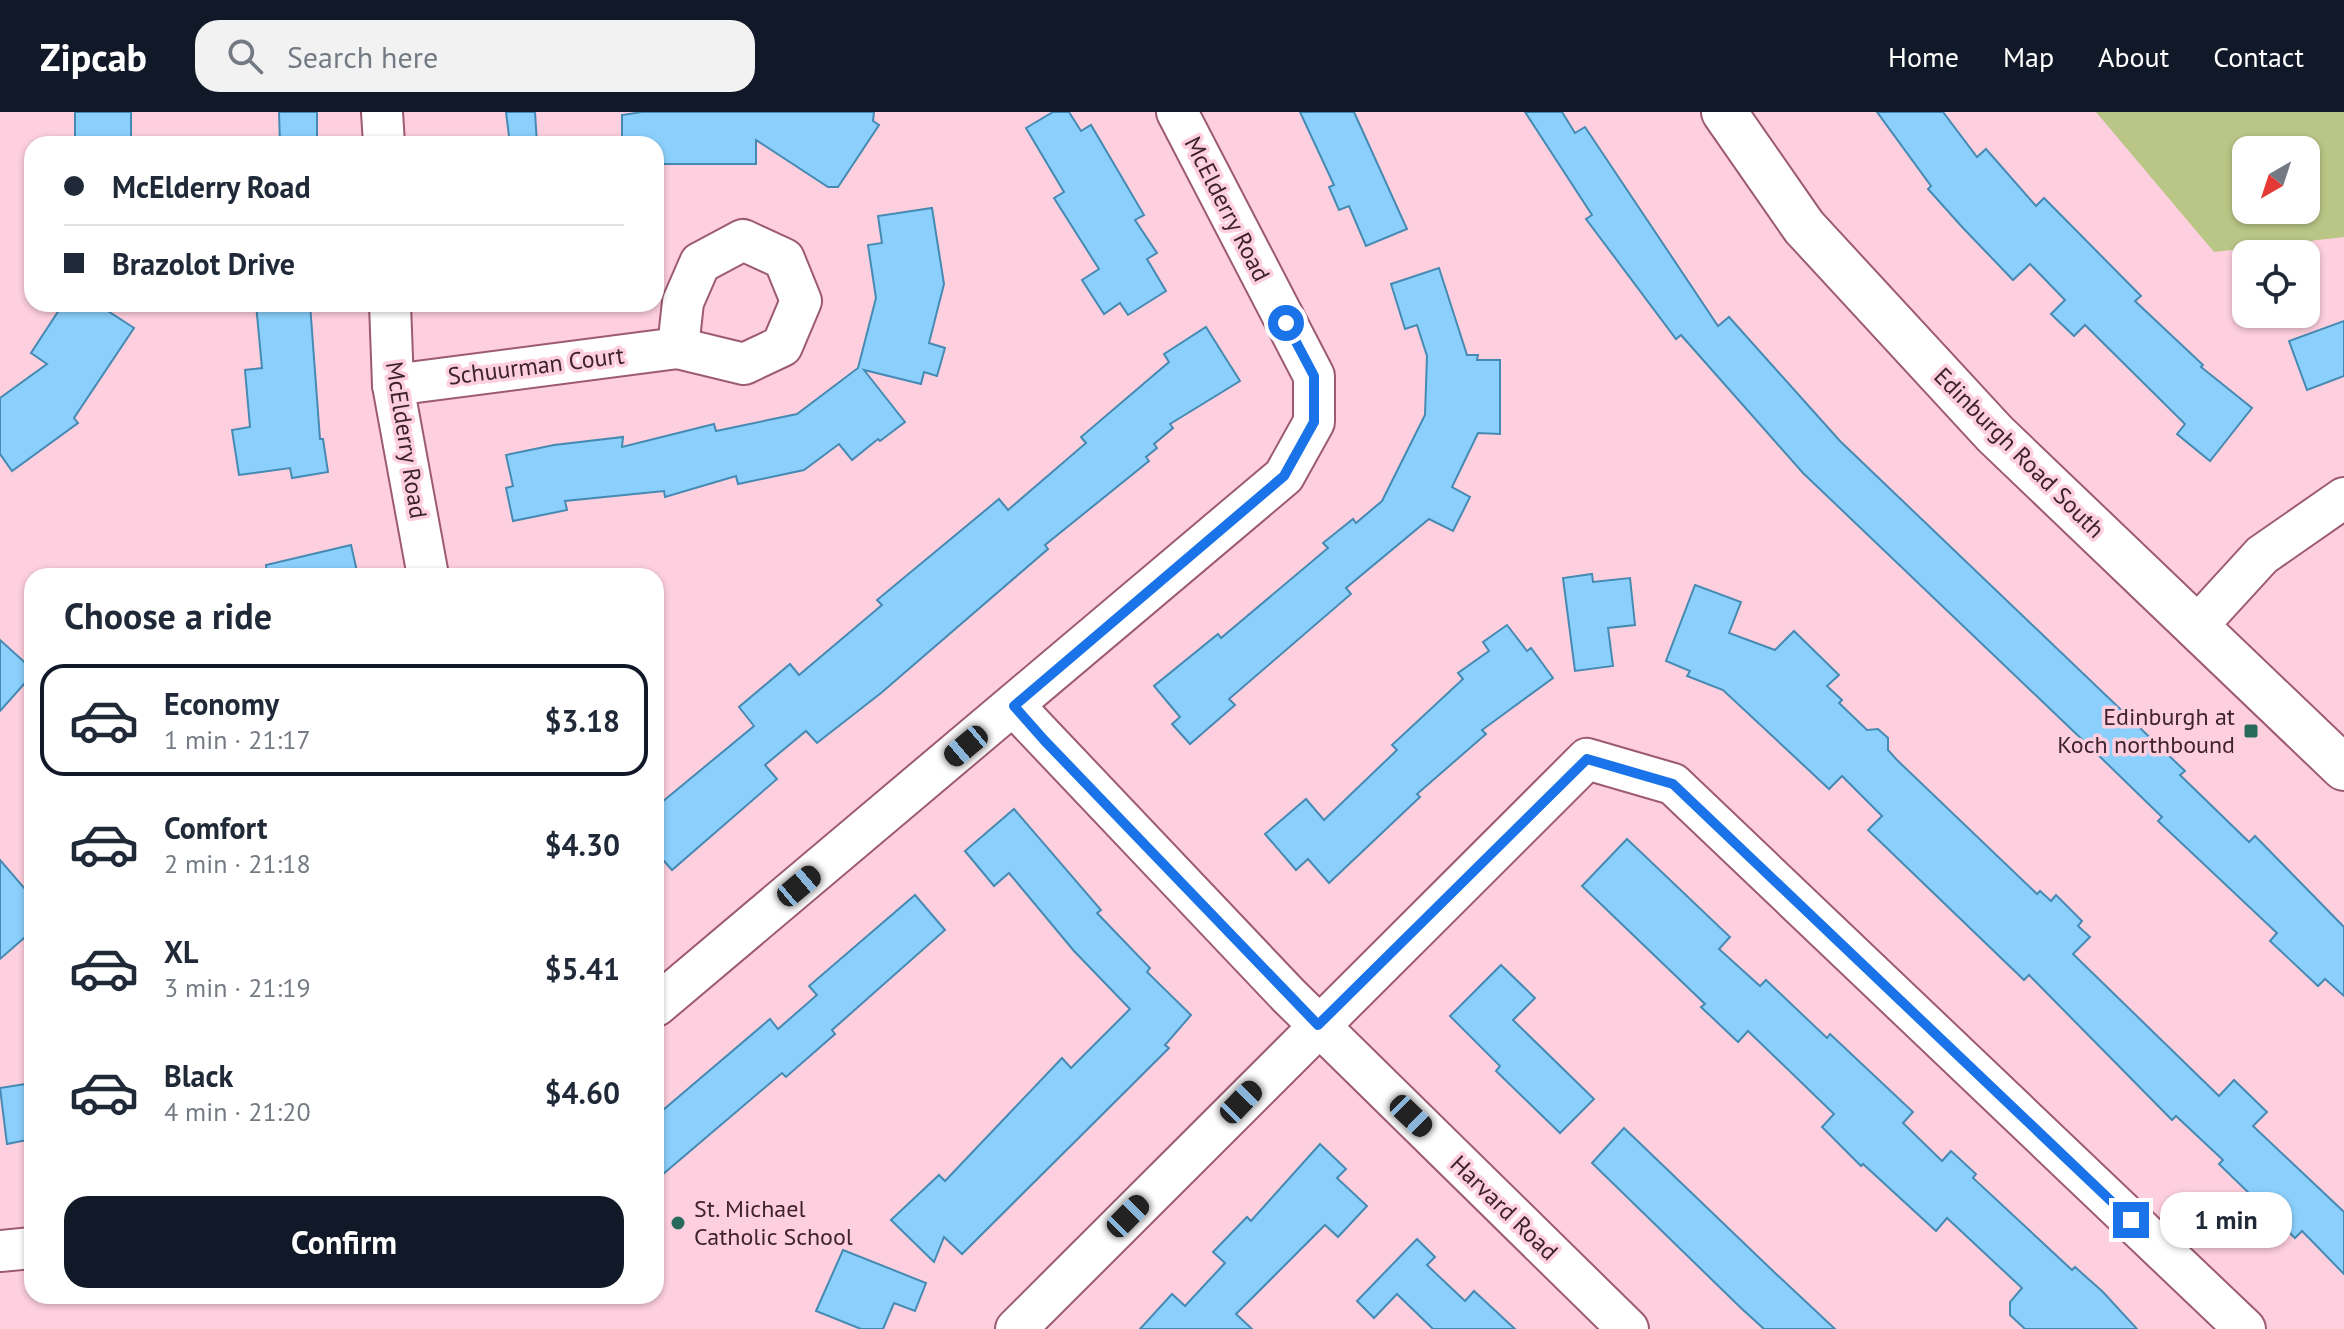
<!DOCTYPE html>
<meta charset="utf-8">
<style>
:root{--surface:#fff;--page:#f2f2f3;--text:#1f2937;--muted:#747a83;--line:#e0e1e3;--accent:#111827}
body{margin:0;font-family:"PT Sans",sans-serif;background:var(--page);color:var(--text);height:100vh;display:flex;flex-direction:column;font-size:30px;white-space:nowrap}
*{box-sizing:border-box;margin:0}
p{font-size:26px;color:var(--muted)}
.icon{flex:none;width:44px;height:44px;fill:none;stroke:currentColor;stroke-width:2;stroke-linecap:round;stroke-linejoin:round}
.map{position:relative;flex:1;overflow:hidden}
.sheet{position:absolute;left:24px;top:456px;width:640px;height:736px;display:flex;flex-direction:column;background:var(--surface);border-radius:24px;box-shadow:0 2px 6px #0004}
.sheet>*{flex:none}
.top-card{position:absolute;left:24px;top:24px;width:640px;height:176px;border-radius:24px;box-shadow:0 2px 6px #0004;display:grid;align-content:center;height:176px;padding:0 40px;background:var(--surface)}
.needle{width:52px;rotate:219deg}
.fabs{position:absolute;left:2232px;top:24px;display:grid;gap:16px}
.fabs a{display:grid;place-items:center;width:88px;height:88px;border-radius:16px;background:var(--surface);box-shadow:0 2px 6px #0004;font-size:40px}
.end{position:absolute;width:36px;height:36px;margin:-18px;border:10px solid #1a73e8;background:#fff;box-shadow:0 0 0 4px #fff}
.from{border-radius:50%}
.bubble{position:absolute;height:56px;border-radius:24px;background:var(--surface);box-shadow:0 2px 6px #0004;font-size:26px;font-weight:800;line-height:56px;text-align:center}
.car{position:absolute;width:24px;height:48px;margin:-24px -12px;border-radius:10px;box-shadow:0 0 6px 2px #0007;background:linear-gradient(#222 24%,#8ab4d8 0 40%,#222 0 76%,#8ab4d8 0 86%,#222 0)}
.top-card b{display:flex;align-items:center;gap:28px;height:76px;font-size:30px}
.top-card b+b{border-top:2px solid var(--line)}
.top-card i{width:20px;height:20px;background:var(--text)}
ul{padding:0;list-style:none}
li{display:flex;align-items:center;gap:24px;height:112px;margin:0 16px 12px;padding:0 24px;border:4px solid transparent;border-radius:24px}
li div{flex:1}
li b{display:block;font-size:30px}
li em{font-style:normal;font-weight:800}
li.active{border-color:var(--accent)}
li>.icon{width:72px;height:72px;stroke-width:1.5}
h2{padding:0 40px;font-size:36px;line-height:96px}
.cta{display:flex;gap:16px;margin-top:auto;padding:16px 40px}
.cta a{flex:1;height:92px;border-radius:24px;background:var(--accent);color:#fff;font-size:32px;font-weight:800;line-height:92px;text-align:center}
header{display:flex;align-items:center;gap:48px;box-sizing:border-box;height:112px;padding:0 40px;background:var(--accent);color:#fff}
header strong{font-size:38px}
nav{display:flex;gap:44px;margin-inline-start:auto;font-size:28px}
.search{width:560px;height:72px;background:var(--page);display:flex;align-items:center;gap:20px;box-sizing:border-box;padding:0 28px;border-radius:24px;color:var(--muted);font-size:30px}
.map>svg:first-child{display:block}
.green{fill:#bac686;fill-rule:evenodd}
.building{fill:#8bd0fc;stroke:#458ab2;stroke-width:2}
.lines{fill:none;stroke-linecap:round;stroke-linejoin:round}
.street-casing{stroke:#9d5a73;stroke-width:44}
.secondary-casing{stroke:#9d5a73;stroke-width:48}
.street{stroke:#fff;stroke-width:40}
.secondary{stroke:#fff;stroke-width:44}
.route{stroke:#1a73e8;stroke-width:10}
.poi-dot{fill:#276a5c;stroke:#fecfde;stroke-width:3}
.labels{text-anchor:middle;stroke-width:7;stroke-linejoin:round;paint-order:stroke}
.street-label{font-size:24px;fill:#3e222c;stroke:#fecfde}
.poi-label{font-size:24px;fill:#3e222c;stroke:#fecfde;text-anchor:end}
</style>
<header>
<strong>Zipcab</strong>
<div class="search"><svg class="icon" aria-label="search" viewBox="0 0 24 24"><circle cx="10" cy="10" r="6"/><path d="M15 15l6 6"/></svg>Search here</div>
<nav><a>Home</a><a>Map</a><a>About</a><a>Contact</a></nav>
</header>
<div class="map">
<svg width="2344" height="1217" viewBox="0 0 2344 1217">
<rect width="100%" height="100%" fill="#fecfde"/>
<path class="green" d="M2096,0H2344V125L2214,140ZM2246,38H2306V98H2246Z"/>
<g class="building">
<rect x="75" y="0" width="56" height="32"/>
<path d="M279,0H317V32H280Z"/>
<path d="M506,0H535L537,32H510Z"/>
<path d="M642,0H874L873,9L879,13L838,75H828L756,28V52H656V32H622V3Z"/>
<path d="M1053,0H1069L1081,19L1091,13L1144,103L1135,108L1157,141L1147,147L1166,179L1128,203L1120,191L1104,202L1082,168L1099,157L1054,86L1064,80L1026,16Z"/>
<path d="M1300,0H1354L1407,117L1366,134L1349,94L1339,98L1329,75L1334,73Z"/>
<path d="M1525,0H1562L1575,21L1585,15L1718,214L1729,205L1840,329L2185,659L2180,663L2249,730L2255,724L2344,815V884L2325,867L2318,874L2270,829L2277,821L2158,709L2162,705L2092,637L1803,361L1681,223L1676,227L1586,107L1592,103Z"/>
<path d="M1877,0H1943L1977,45L1986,37L2036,94L2044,86L2141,184L2135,189L2203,253L2201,255L2252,296L2210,349L2177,322L2185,312L2085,213L2074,224L2051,202L2065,188L2030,152L2013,168L1963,116L1928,77L1931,74Z"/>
<path d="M932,96L944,172L929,231L945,236L937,264L924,260L921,272L864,258L905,310L880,329L878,327L852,348L839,332L804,358L738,372L736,364L665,385L664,379L565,389L567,398L513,409L506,376L513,374L506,343L554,333L623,325L622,335L714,312L716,319L797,302L858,256L876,186L868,133L882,131L878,104Z"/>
<path d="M1439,156L1467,243H1478L1477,248H1500V322L1478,321L1452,375L1470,385L1453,419L1429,407L1346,476L1351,482L1229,587L1235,593L1190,632L1172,612L1180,605L1154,574L1218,522L1221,526L1328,436L1323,431L1353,407L1356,411L1382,389L1425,303L1427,244L1417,213L1405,217L1391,172Z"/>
<path d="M63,192H97L134,216L74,306L78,311L12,359L0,342V286L47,252L31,241Z"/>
<path d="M256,192H310L320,327H323L328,360L292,366L290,356L239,363L232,318L250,315L245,258L262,256Z"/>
<path d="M2344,209V264L2307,278L2289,229Z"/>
<path d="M1206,215L1240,269L1170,312L1173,316L1154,332L1157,336L1146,345L1149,349L1045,433L1048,437L881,581L817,631L806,619L765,653L777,667L672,758L656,740V695L754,614L739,595L790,552L799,563L882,493L877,488L999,387L1008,398L1086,331L1081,325L1169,250L1164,242Z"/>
<path d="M351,433L358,464H267L266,453Z"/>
<path d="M1592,462L1593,470L1630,466L1635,513L1608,516L1613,554L1575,559L1563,466Z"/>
<path d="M1695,473L1741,490L1729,521L1775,538L1794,519L1839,563L1827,574L1842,588L1839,591L1867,618L1878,617L1888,626V638L1897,648L2037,782L2040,779L2051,789L2056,783L2082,809L2078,814L2090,825L2073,842L2219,984L2234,968L2267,1000L2253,1014L2344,1100V1162L2302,1119L2295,1126L2219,1052L2223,1048L2176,1004L2172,1008L2029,863L2024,868L1868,718L1882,704L1842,664L1829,677L1723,578L1687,564L1690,559L1666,549Z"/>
<path d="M1507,513L1527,539L1531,536L1553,566L1482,618L1486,622L1417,682L1420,685L1329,771L1308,747L1296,758L1265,722L1306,687L1324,708L1397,638L1392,633L1463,567L1458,561L1489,539L1483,530Z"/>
<path d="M0,528L32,557V563L0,599Z"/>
<path d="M1014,697L1101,798L1097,801L1150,856L1147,860L1191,903L1165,933L1169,936L962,1142L944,1125L934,1150L891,1108L939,1063L945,1069L1062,946L1071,956L1130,897L1074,839L1009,761L994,774L965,739Z"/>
<path d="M1627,727L1730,825L1719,837L1760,874L1766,868L1827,926L1830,922L1913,1000L1903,1011L1942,1049L1951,1039L1976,1062L1973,1066L2072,1158L2075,1155L2103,1180L2137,1217H2025L2010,1203V1190L2022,1176L1947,1106L1936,1119L1863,1052L1861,1054L1822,1015L1834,1002L1748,919L1738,930L1701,895L1705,892L1582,774Z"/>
<path d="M0,748L32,785V819L0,847Z"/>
<path d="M915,783L945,818L832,918L835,922L786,965L782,961L656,1068V1004L770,907L778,917L817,883L809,874Z"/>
<path d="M1501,853L1535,886L1513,908L1594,987L1560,1021L1496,959L1500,954L1450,904Z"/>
<path d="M32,971V1027L7,1032L0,976Z"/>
<path d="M1624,1016L1774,1160L1835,1217H1764L1741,1196L1592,1051Z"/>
<path d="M1320,1032L1346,1057L1337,1066L1367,1094L1338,1125L1325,1113L1236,1202L1252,1217H1140L1172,1182L1185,1194L1225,1151L1213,1140L1247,1105L1251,1109Z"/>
<path d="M1417,1127L1435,1145L1427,1153L1465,1189L1474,1179L1515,1217H1433L1397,1182L1374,1206L1357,1189Z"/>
<path d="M843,1138L926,1171L915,1199L894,1191L883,1217H861L816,1199Z"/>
</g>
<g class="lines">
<g class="street-casing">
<g id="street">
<path d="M382,0L384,32"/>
<path d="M390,192L393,273L428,464"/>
<path d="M393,273L678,236L744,252L782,234L801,189L784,147L743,128L700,151L683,190L678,236"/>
<path d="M2197,514L2262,443L2344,386"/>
<path d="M1014,594L1289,884L1628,1217"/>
<path d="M656,894L1284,364L1314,310V264L1177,0"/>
<path d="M0,1139L32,1136"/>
<path d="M1016,1217L1587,647L1673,672L2245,1217"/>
</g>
</g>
<g class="secondary-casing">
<path id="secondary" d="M1724,0L1804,115L1995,322L2344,656"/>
</g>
<use href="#street" class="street"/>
<use href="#secondary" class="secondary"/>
</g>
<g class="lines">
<path class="route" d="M1286,211L1314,264V310L1284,364L1014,594L1044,628L1318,913L1587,647L1673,672L2131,1108"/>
</g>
<g class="poi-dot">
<rect x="2243" y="611" width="16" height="16" rx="4"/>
<circle cx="678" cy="1111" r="8"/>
</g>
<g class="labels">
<g class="street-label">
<text transform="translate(1227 97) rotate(63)" y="8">McElderry Road</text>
<text transform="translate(536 254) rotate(-7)" y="8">Schuurman Court</text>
<text transform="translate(406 328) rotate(81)" y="8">McElderry Road</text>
<text transform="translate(2019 341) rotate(45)" y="8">Edinburgh Road South</text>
<text transform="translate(1504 1096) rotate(44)" y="8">Harvard Road</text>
</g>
<g class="poi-label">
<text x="2235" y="613">Edinburgh at<tspan x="2235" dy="28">Koch northbound</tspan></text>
<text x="694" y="1105" text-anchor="start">St. Michael<tspan x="694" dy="28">Catholic School</tspan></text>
</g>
</g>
</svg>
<div class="fabs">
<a><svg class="needle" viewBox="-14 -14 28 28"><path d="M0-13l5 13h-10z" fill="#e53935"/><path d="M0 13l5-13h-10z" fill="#747a83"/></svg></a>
<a><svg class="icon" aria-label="locate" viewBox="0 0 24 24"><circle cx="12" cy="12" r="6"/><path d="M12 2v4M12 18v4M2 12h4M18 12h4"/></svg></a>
</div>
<i class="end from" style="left:1286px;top:211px"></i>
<i class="end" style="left:2131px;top:1108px"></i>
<div class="bubble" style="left:2160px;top:1080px;width:132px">1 min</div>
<i class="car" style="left:966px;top:634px;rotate:230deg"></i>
<i class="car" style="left:799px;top:774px;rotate:50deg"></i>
<i class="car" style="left:1241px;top:990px;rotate:44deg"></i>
<i class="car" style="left:1411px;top:1004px;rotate:134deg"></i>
<i class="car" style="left:1128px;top:1104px;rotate:45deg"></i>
<div class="top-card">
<b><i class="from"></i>McElderry Road</b>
<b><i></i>Brazolot Drive</b>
</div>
<section class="sheet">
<h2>Choose a ride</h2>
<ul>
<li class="active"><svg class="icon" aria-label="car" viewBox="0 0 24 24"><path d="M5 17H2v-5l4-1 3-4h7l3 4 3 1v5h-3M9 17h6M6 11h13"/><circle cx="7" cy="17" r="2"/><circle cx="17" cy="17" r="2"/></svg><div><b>Economy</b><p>1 min · 21:17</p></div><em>$3.18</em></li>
<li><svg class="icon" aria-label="car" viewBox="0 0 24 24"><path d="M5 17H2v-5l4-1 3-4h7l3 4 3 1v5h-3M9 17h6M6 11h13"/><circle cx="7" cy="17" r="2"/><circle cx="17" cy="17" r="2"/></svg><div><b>Comfort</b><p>2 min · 21:18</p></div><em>$4.30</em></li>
<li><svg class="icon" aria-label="car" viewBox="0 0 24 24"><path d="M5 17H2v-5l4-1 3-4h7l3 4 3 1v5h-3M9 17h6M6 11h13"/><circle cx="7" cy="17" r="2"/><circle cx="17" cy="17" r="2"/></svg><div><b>XL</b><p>3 min · 21:19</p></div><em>$5.41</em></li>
<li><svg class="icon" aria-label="car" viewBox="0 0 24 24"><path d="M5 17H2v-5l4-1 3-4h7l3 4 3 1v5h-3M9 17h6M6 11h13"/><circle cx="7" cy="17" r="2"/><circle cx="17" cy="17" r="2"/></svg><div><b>Black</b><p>4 min · 21:20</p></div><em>$4.60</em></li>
</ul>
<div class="cta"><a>Confirm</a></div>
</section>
</div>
